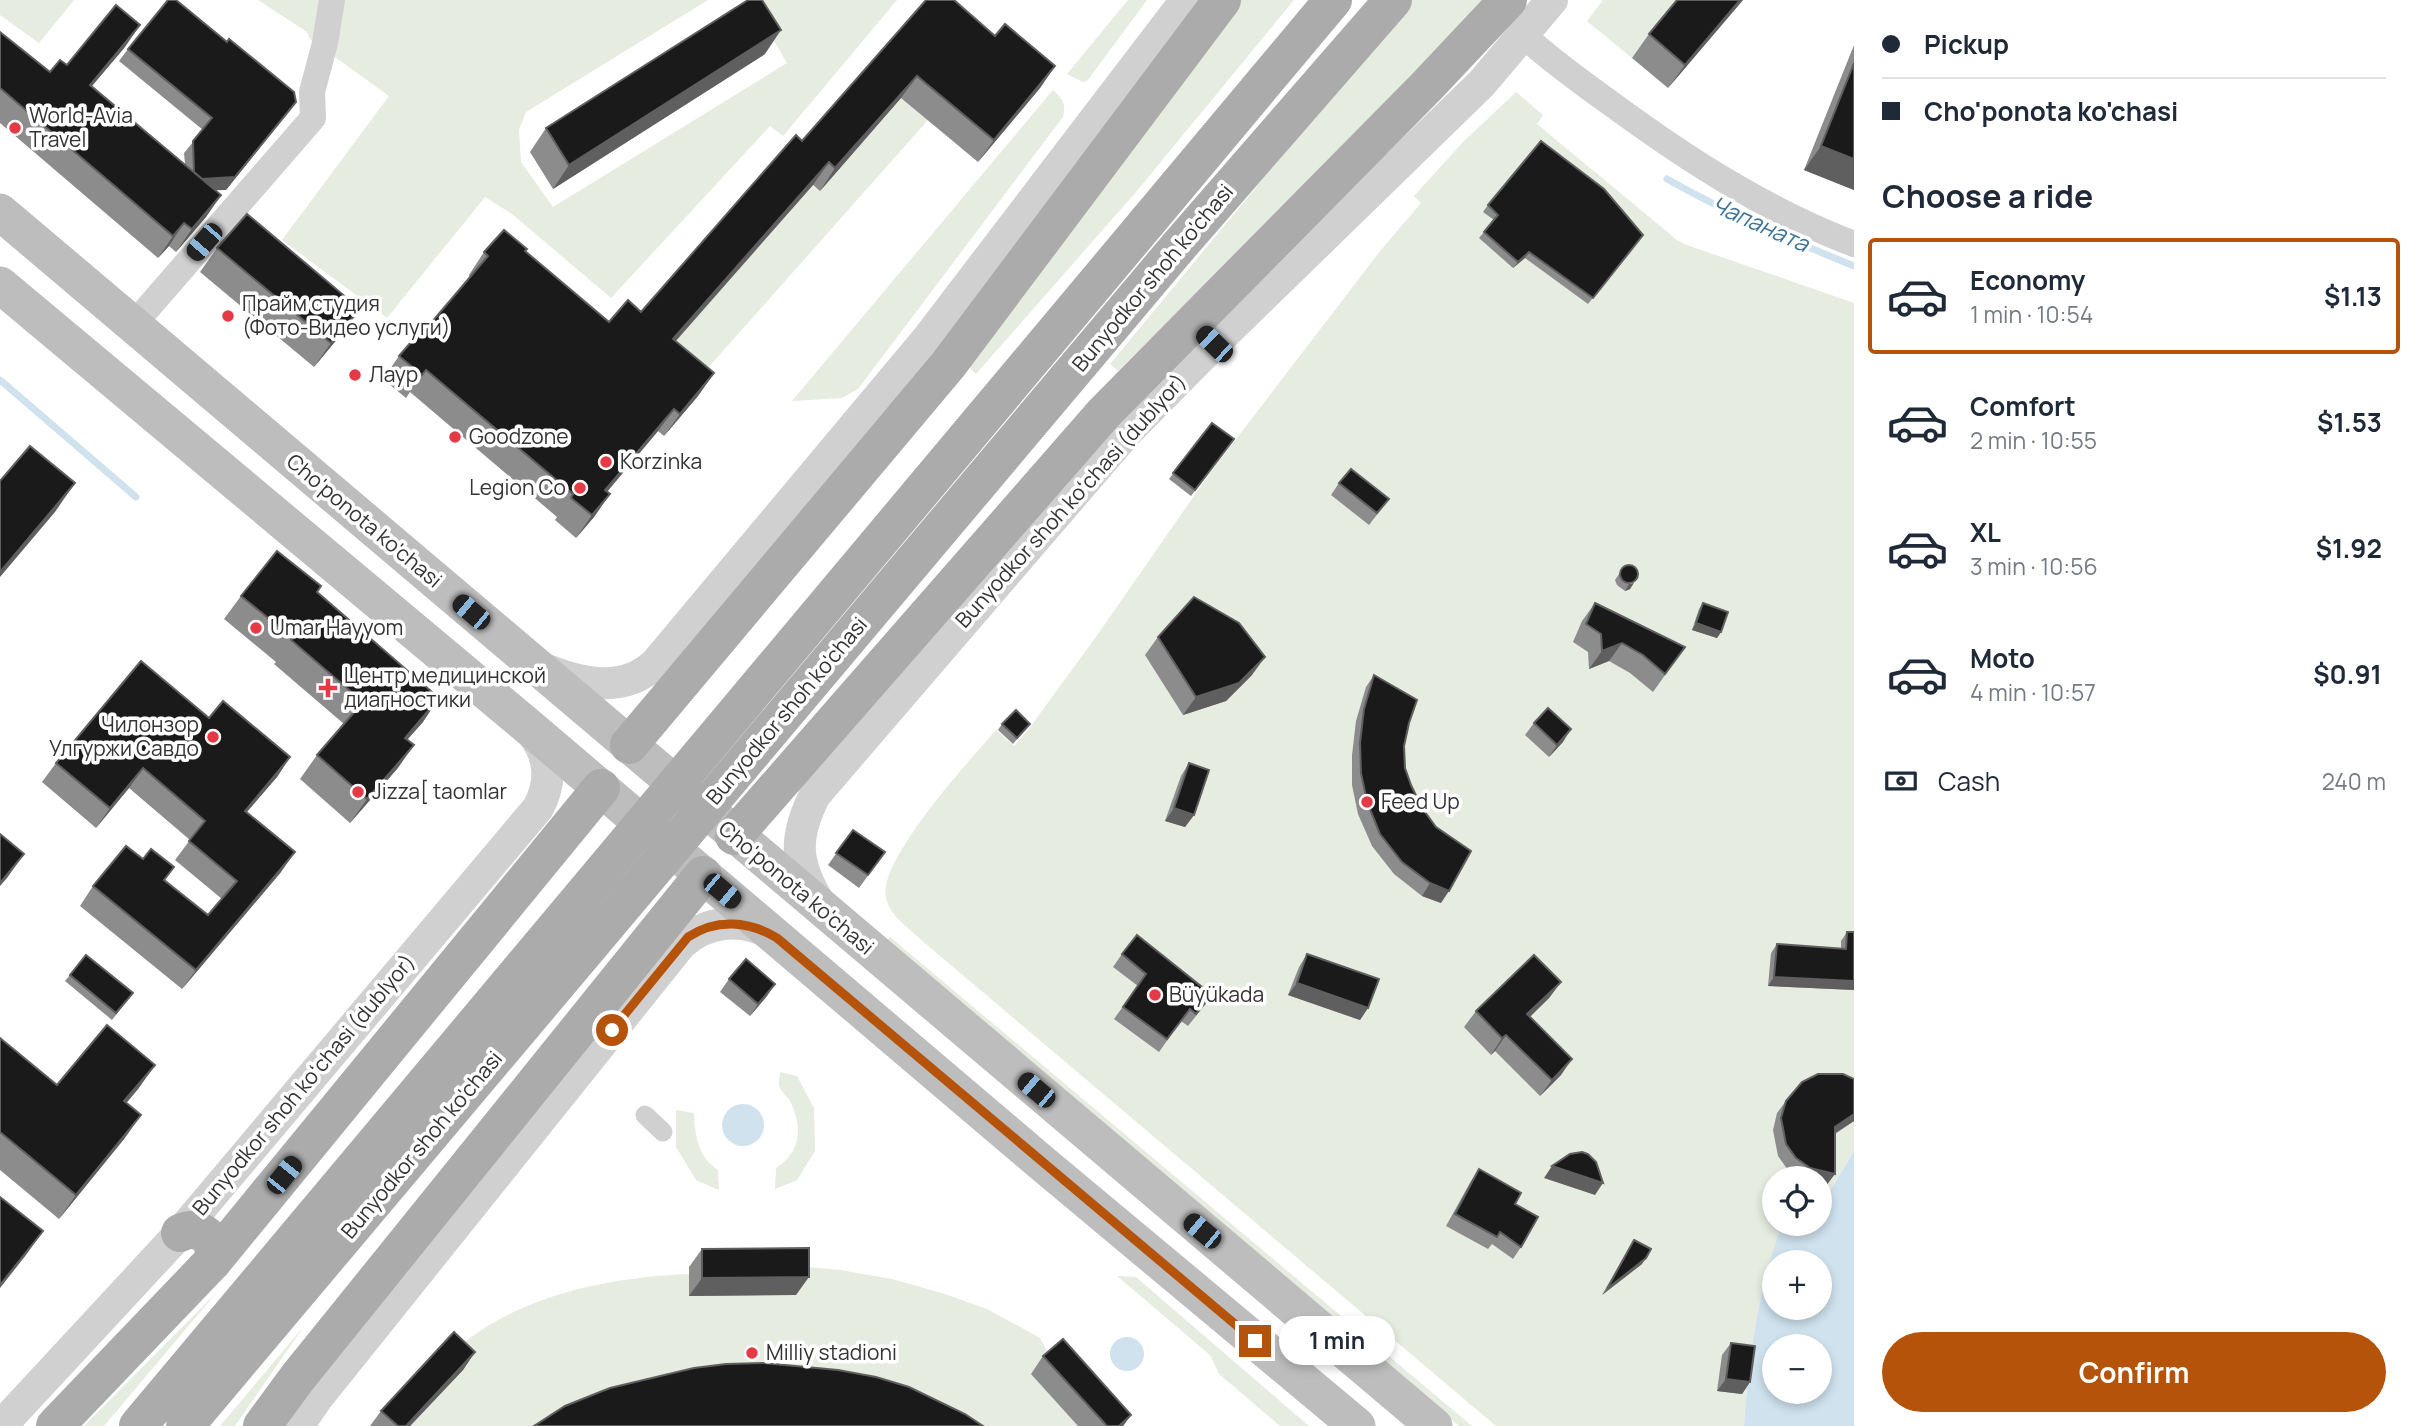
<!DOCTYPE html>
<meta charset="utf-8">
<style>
:root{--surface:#fff;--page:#f2f2f3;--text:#1f2937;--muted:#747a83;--line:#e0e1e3;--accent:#b45309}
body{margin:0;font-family:Manrope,sans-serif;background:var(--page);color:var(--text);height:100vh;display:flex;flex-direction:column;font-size:26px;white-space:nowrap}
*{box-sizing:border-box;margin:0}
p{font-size:23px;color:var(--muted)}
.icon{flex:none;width:38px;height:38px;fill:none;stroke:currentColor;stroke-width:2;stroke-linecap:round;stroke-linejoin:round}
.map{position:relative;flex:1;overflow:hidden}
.side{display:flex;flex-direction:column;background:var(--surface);width:560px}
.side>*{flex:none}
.banner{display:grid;align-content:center;height:154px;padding:0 28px;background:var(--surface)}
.buttons{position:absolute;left:1762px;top:1166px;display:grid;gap:14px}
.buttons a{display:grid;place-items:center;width:70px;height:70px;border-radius:50%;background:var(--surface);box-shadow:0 4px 10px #0003;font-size:35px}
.end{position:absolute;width:32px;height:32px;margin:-16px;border:9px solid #b45309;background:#fff;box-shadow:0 0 0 4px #fff}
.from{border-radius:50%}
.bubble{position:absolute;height:49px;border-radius:24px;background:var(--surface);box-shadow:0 4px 10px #0003;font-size:23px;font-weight:700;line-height:49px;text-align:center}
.car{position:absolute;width:21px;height:42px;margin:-21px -10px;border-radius:9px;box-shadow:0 0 5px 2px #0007;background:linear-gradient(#222 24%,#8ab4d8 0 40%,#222 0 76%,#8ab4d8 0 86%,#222 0)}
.banner b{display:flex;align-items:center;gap:24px;height:66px;font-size:26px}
.banner b+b{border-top:2px solid var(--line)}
.banner i{width:18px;height:18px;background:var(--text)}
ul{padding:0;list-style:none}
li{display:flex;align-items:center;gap:21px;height:116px;margin:0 14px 10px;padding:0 14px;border:4px solid transparent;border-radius:7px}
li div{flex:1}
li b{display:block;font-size:26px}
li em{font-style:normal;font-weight:700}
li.on{border-color:var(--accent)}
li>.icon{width:63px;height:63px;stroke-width:1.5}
h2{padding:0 28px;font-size:32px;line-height:84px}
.pay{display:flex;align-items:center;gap:18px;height:77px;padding:0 28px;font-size:26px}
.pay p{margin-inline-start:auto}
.primary-button{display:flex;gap:14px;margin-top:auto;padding:14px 28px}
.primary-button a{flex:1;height:80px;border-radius:42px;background:var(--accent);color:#fff;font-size:28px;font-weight:700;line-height:80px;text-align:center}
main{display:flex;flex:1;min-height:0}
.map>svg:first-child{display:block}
.green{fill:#e6ecdf}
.water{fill:#cfe2ee;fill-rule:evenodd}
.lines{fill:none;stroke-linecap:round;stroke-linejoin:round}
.stream{stroke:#cfe2ee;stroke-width:7}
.pedestrian{stroke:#d0d0d0;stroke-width:19}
.minor{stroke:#d0d0d0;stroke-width:26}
.tertiary{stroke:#d0d0d0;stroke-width:32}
.secondary{stroke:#bdbdbd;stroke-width:37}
.primary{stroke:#ababab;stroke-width:38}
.primary-bridge{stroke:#ababab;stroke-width:38}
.wall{fill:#8c8c8c}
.shaded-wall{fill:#5f5f5f}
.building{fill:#1a1a1a;stroke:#5f5f5f;stroke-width:2}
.route{stroke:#b45309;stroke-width:9}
.poi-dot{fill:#e63946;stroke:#fff;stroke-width:2.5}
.labels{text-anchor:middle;stroke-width:7;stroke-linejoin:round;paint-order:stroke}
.poi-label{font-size:21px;fill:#333;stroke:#fff;text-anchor:start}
.street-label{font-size:21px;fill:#333;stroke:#fff}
.water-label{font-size:23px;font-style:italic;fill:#3f7597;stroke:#fff}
</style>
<main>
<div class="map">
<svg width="1854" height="1426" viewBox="0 0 1854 1426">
<rect width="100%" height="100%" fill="#fff"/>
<g class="green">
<path d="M0,0H74L39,43L0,15Z"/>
<path d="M258,0H708L526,112L519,130L521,162L553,207L787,63L750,0H897L783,136L770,126L611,298L512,214L485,197L387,318L282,240L389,96L310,39L307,32Z"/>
<path d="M1128,0H1147L1087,81L1083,82L1067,74Z"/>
<path d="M1227,0H1294L1136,192L976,374L962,361Z"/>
<path d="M1411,0H1482L1408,85L1118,371L1110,364Z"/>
<path d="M1603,0H1681L1632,58L1587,21Z"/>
<path d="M955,37L928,120L707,369L674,343L812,186L820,190Z"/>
<path d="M1053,90C1063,99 1066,104 1063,117L858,389L842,398L792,401Z"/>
<path d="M1516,92L1543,115L1537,124L1677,240L1684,244L1854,303V1151L1826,1198L1820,1197V1178H1774V1223H1782C1759,1288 1748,1358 1744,1426H1496L920,939C908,927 890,916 886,898C877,861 970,760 996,730L1014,746L1028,730L1098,634L1210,473L1381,250L1421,203L1414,196L1463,142Z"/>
<path d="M890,937L1472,1426H1459L885,943Z"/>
<path d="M780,1072L797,1076L814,1108L815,1151L797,1180L775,1189L776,1168C801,1153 803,1126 790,1101C788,1097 782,1093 780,1088C778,1084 780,1076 780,1072Z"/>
<path d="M676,1110L694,1113C695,1136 698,1157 718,1170L719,1190L696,1180L676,1147Z"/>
<path d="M796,1266L840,1270L892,1279L942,1293L987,1309L1040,1338L1050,1357L1110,1426H371C406,1394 440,1357 480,1331C540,1291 618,1277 689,1274V1282Z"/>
<path d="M1117,1276L1136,1277L1309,1426H1280L1219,1374L1210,1355Z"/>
<path d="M217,1292L104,1426H84Z"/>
<path d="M305,1325L235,1426H220Z"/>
</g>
<g class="water">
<circle cx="743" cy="1125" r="21"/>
<path d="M1854,1151V1426H1744C1748,1357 1759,1288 1782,1223H1820V1197L1826,1198ZM1774,1262H1820V1307H1774ZM1774,1346H1820V1391H1774Z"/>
<circle cx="1127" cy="1354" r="17"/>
</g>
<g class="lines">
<g class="stream">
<path d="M1667,179C1727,213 1790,240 1854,266"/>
<path d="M0,380L136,497"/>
</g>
<path class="pedestrian" d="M645,1115L663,1132"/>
<g class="minor">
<path d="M1524,36C1552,61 1582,83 1613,105C1688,160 1767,211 1854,244"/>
<path d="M133,325L313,118L312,92L325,43L332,0"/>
</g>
<g class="tertiary">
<path d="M542,668C579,683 623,695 656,663L928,338L1186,0"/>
<path d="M820,904C795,864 793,838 815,795L1126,433L1214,344L1482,83L1552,0"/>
<path d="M1,1426L180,1233L538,808C553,780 550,754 529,729"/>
<path d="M298,1426L318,1397L681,944C707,920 743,917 773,935"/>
</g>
<g class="secondary">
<path d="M0,212L1434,1426"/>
<path d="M0,285L524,723L1043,1164L1357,1426"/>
</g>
<g class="primary">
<path d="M1148,221L1333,0"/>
<path d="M1178,247L1393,0"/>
<path d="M629,745L948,365L1222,0"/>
<path d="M734,836L1104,413L1426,87L1508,0"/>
<path d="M180,1233C201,1223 218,1240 213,1261"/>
<path d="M55,1426L213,1261L601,788"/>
<path d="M262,1426L298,1377L703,875"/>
</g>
<g class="primary-bridge">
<path d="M138,1426L1148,221"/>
<path d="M185,1426L1178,247"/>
</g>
</g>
<g class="wall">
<path d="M926,0L1055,66L1040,88L978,162L901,98L820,191L813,185L676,341L714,373L698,396L664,436L658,431L607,492L610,494L594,517L576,538L555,520L557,517L410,392L406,398L383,379L399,356L420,336L470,277L469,275L484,252L525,251L609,322L641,312L802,141Z"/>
<path d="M1677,0H1743L1668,88L1632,58L1649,34Z"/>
<path d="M0,32L50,72L67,65L125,47L92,86L185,164L184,153L203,130L119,61L128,49L287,114L226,190H215L221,195L206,217L176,252L169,246L158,258L0,123Z"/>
<path d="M1854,45V190L1804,170Z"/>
<path d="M765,54L553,189L530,152L546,128Z"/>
<path d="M1488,205L1643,235L1588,304L1525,258L1513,268L1479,238L1494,220L1483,212Z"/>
<path d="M217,248L343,332L314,367L200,272Z"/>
<path d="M1212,423L1234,439L1191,496L1169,479Z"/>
<path d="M1339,483L1389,499L1369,525L1331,495Z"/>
<path d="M1625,565L1630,589L1625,591L1617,585L1615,580Z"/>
<path d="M317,592L423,722L407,740L414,745L397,769L350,823L300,779L317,755L344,724L274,664L276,662L224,619L241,596Z"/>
<path d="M1595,603L1685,647L1653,692L1630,673L1609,661L1589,669L1588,652L1573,642L1582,621Z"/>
<path d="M1703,603L1721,632L1717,638L1692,630L1699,609Z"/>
<path d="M1158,637L1252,675L1226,701L1183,715L1145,655Z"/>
<path d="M1374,675L1409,723L1404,746L1405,768L1441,903L1422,896L1394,874L1372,846L1358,814L1352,785V755L1356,721L1366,687Z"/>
<path d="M209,718L290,757L277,777L247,812L281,872L182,989L80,906L93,886L143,859L174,867L165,880L208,915L222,899L175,860L190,840L129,788L96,828L42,782L56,763Z"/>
<path d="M1534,723L1563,742L1549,757L1525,735Z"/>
<path d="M1002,724H1030L1013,744L998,730Z"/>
<path d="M1189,763L1194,815L1185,827L1165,821L1181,776Z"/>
<path d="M853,830L885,852L859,888L828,865Z"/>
<path d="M1847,932H1854V990L1768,986L1771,953L1777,944L1841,949V941Z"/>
<path d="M1122,954L1203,1007L1188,1026L1181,1021L1159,1052L1114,1019L1138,986L1113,967Z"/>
<path d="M1307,954L1368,1008L1360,1020L1288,995L1299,967Z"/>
<path d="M70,975L133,993L112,1020L65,981Z"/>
<path d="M729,979L767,996L750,1016L720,992Z"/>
<path d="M1561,982L1549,998L1530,1017L1561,1075L1540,1096L1495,1051L1491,1055L1464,1027L1476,1011Z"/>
<path d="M0,1038L57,1085L155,1065L138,1089L126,1103L141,1115L124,1139L59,1219L0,1170Z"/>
<path d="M1854,1079V1121L1835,1134L1826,1186L1820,1184V1178H1798L1788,1170L1778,1156L1773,1130L1777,1113L1786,1101Z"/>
<path d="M1479,1169L1515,1204L1521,1247L1513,1259L1492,1244L1488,1249L1446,1226L1471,1181Z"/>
<path d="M1634,1240L1642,1264L1602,1295L1630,1246Z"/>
<path d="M702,1249L796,1295L689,1296V1267Z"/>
<path d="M1731,1343L1750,1382L1742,1394L1717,1391L1722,1355Z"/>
<path d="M475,1352L463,1370L410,1426H370L381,1411Z"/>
<path d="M1043,1356L1131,1415L1123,1426H1078L1031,1374Z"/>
</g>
<g class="shaded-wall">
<path d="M1740,0H1743L1668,88L1685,65Z"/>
<path d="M140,25L125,47L74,107L90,85Z"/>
<path d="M781,30L765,54L553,189L569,165Z"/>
<path d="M1055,66L1040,88L978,162L994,140Z"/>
<path d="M917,76L901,98L820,191L835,168Z"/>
<path d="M296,102L226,190L185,191Z"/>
<path d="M1821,146L1854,159V190L1804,170Z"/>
<path d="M829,162L813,185L657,362L673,339Z"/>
<path d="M221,195L206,217L176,252L192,229Z"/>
<path d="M184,223L169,246L158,258L173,236Z"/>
<path d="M1529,252L1525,258L1513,268L1518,262Z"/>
<path d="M360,309L343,332L314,367L331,343Z"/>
<path d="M714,373L698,396L664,436L680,414Z"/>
<path d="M674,409L658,431L589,513L605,490Z"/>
<path d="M75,483L55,512L0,577V572Z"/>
<path d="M610,494L594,517L576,538L592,515Z"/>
<path d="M1634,583L1630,589L1625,591L1629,584Z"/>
<path d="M1696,623L1721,632L1717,638L1692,630Z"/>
<path d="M1622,643L1609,661L1589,669L1602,651Z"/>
<path d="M1265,657L1252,675L1226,701L1183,715L1196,697Z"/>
<path d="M439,698L423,722L388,761L405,738Z"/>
<path d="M1571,729L1563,742L1549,757L1557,745Z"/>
<path d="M414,745L397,769L350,823L367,799Z"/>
<path d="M290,757L277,777L231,830L245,811Z"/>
<path d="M143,768L129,788L96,828L110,808Z"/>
<path d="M1174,808L1194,815L1185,827L1165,821Z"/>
<path d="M295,852L281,872L182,989L196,970Z"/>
<path d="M24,854L7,878L0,886V883Z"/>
<path d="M1430,883L1449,891L1441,903L1422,896Z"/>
<path d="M1774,977L1854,981V990L1768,986Z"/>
<path d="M1561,982L1549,998L1516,1030L1527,1014Z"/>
<path d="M1297,983L1368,1008L1360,1020L1288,995Z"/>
<path d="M775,984L767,996L750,1016L758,1004Z"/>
<path d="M1506,1035L1495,1051L1491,1055L1502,1038Z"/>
<path d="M1572,1059L1561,1075L1540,1096L1552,1080Z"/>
<path d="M155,1065L138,1089L108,1125L124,1101Z"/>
<path d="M1854,1114V1121L1826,1139L1835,1127Z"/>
<path d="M141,1115L124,1139L59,1219L76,1195Z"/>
<path d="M1552,1166L1603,1183L1595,1195L1544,1178Z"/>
<path d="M1810,1168L1835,1174L1826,1186L1820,1184V1178H1803Z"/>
<path d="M43,1231L26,1255L0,1288V1285Z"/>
<path d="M1646,1258L1642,1264L1602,1295L1607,1289Z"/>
<path d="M809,1277L796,1295L689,1296L702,1278Z"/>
<path d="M475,1352L463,1370L410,1426H406Z"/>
<path d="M1726,1379L1750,1382L1742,1394L1717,1391Z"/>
<path d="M1131,1415L1123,1426H1119Z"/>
</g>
<g class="building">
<path d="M168,0H176L227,42L229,39L294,92L296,102L235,177L202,179L194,172L193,141L212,118L128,49Z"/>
<path d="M748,0H762L781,30L569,165L546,128Z"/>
<path d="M926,0H954L995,36L1005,24L1055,66L994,140L917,76L835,168L829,162L673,339L714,373L680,414L674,409L605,490L610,494L592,515L571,498L573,494L426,370L422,375L399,356L418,334L420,336L488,256L484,252L504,230L527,249L525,251L609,322L628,300L641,312L796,135L802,141Z"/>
<path d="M1677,0H1740L1685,65L1649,34Z"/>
<path d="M116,5L140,25L90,85L221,195L192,229L184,223L173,236L0,88V32L50,72L60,60L67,65Z"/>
<path d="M1854,63V159L1821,146Z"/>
<path d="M1541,141L1604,189L1643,235L1593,298L1529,252L1518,262L1484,232L1498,215L1488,205Z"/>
<path d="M247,214L360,309L331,343L217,248Z"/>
<path d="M1212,423L1234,439L1195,490L1173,473Z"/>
<path d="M30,446L75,483L0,572V481Z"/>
<path d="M1351,469L1389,499L1377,513L1339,483Z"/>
<path d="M277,551L321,586L317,592L439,698L405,738L414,745L367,799L317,755L363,702L291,640L293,638L241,596Z"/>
<circle cx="1629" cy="574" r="9"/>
<path d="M1194,597L1239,623L1265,657L1239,683L1196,697L1158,637Z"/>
<path d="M1595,603L1685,647L1665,674L1643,655L1622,643L1602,651L1601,634L1586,624Z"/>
<path d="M1703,603L1728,612L1721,632L1696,623Z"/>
<path d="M141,661L209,718L223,701L290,757L245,811L295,852L196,970L93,886L126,846L143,859L151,849L174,867L164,880L208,915L237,881L189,841L205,821L143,768L110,808L56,763Z"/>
<path d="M1374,675L1417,700L1409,723L1404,746L1405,768L1411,785L1422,808L1436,827L1471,851L1449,891L1430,883L1402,862L1380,834L1367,802L1361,773L1360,743L1364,709Z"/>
<path d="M1548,708L1571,729L1557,745L1534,723Z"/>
<path d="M1016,710L1030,724L1017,738L1002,724Z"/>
<path d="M1189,763L1209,770L1194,815L1174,808Z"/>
<path d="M853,830L885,852L868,875L836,853Z"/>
<path d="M0,834L24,854L0,883Z"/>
<path d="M1847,932H1854V981L1774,977L1777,944L1846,949Z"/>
<path d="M1137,935L1212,995L1196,1014L1190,1009L1167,1039L1123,1007L1146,974L1122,954Z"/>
<path d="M1307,954L1379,979L1368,1008L1297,983Z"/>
<path d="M86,955L133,993L116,1013L70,975Z"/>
<path d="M1534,955L1561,982L1527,1014L1572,1059L1552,1080L1506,1035L1502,1038L1476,1011Z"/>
<path d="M746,959L775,984L758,1004L729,979Z"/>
<path d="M107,1025L155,1065L124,1101L141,1115L76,1195L0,1132V1038L57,1085Z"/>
<path d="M1818,1074H1843L1854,1079V1114L1835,1127V1174L1810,1168L1796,1158L1786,1144L1781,1118L1786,1101L1802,1082Z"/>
<path d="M1582,1152L1588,1154L1596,1162L1603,1183L1552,1166L1570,1154Z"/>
<path d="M1479,1169L1521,1193L1515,1204L1538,1217L1521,1247L1500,1232L1497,1237L1455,1214Z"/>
<path d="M0,1197L43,1231L0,1285Z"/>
<path d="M1634,1240L1651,1249L1646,1258L1607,1289Z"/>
<path d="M809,1248V1277L702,1278V1249Z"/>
<path d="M454,1332L475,1352L406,1426H398L381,1411Z"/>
<path d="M1063,1339L1131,1415L1119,1426H1107L1043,1356Z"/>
<path d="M1731,1343L1755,1346L1750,1382L1726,1379Z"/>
<path d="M763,1363L838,1370L876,1377L909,1387L965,1414L983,1426H534L565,1406L610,1388L694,1368L726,1364Z"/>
</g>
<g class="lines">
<path class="route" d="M612,1030L688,937C717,918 749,921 777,938L1255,1341"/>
</g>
<g class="poi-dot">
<circle cx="15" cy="128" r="7"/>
<circle cx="228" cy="316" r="7"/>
<circle cx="355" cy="375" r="7"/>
<circle cx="455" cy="437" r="7"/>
<circle cx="606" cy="462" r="7"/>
<circle cx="580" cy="488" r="7"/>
<circle cx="256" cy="628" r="7"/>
<path d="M324.5 677.5h7v7h7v7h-7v7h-7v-7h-7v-7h7z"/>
<circle cx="213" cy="737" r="7"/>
<circle cx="358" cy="792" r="7"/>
<circle cx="1367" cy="802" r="7"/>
<circle cx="1155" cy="995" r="7"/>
<circle cx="752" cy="1353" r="7"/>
</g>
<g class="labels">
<g class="poi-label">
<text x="29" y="123">World-Avia<tspan x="29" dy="24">Travel</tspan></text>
<text x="242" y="311">Прайм студия<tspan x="242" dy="24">(Фото-Видео услуги)</tspan></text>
<text x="369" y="382">Лаур</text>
<text x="469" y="444">Goodzone</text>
<text x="620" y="469">Korzinka</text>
<text x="566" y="495" text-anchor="end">Legion Co</text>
<text x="270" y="635">Umar Hayyom</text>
<text x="344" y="683">Центр медицинской<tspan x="344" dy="24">диагностики</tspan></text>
<text x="199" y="732" text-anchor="end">Чилонзор<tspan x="199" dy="24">Улгуржи Савдо</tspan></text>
<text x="372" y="799">Jizza[ taomlar</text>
<text x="1381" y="809">Feed Up</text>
<text x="1169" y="1002">Büyükada</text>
<text x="766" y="1360">Milliy stadioni</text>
</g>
<g class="street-label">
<text transform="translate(1153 278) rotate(-50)" y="7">Bunyodkor shoh ko'chasi</text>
<text transform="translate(1071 501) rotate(-48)" y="7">Bunyodkor shoh koʻchasi (dublyor)</text>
<text transform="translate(364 521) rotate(40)" y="7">Cho'ponota ko'chasi</text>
<text transform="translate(787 711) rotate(-50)" y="7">Bunyodkor shoh ko'chasi</text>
<text transform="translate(796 888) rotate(40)" y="7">Cho'ponota ko'chasi</text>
<text transform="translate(304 1085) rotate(-50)" y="7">Bunyodkor shoh koʻchasi (dublyor)</text>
<text transform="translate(422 1145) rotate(-50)" y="7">Bunyodkor shoh ko'chasi</text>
</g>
<g class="water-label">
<text transform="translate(1760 224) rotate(24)" y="8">Чапаната</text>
</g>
</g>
</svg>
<div class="buttons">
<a><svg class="icon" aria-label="locate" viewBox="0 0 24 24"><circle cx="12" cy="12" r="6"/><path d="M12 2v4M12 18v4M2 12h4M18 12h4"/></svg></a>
<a>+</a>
<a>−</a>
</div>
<i class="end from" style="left:612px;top:1030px"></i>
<i class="end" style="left:1255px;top:1341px"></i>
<div class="bubble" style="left:1279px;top:1316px;width:116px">1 min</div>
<i class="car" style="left:204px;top:242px;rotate:221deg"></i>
<i class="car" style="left:1214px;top:344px;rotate:314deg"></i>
<i class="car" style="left:471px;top:612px;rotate:310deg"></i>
<i class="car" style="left:722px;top:891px;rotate:130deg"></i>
<i class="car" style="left:1036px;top:1090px;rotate:310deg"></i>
<i class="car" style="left:284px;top:1175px;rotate:39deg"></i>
<i class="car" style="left:1202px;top:1231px;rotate:310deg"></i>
</div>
<section class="side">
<div class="banner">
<b><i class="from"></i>Pickup</b>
<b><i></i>Cho'ponota ko'chasi</b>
</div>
<h2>Choose a ride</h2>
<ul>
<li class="on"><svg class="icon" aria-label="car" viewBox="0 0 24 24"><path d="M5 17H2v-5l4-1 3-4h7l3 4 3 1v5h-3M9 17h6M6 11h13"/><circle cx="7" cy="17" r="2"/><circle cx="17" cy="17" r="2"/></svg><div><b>Economy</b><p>1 min · 10:54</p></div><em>$1.13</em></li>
<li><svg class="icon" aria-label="car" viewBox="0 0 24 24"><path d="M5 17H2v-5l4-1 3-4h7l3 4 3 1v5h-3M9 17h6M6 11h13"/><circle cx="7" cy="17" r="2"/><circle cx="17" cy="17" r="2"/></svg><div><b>Comfort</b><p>2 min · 10:55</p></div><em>$1.53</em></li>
<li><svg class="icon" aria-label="car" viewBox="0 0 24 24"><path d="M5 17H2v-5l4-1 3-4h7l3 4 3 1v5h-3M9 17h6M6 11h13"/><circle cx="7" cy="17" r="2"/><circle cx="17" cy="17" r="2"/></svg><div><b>XL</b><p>3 min · 10:56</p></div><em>$1.92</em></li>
<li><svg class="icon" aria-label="car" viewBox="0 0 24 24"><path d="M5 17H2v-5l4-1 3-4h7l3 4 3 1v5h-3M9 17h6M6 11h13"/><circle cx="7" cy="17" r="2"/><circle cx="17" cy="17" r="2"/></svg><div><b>Moto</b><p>4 min · 10:57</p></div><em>$0.91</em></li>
</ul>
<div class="pay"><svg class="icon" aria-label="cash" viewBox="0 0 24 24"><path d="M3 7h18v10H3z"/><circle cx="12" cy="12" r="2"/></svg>Cash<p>240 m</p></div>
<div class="primary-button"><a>Confirm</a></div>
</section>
</main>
